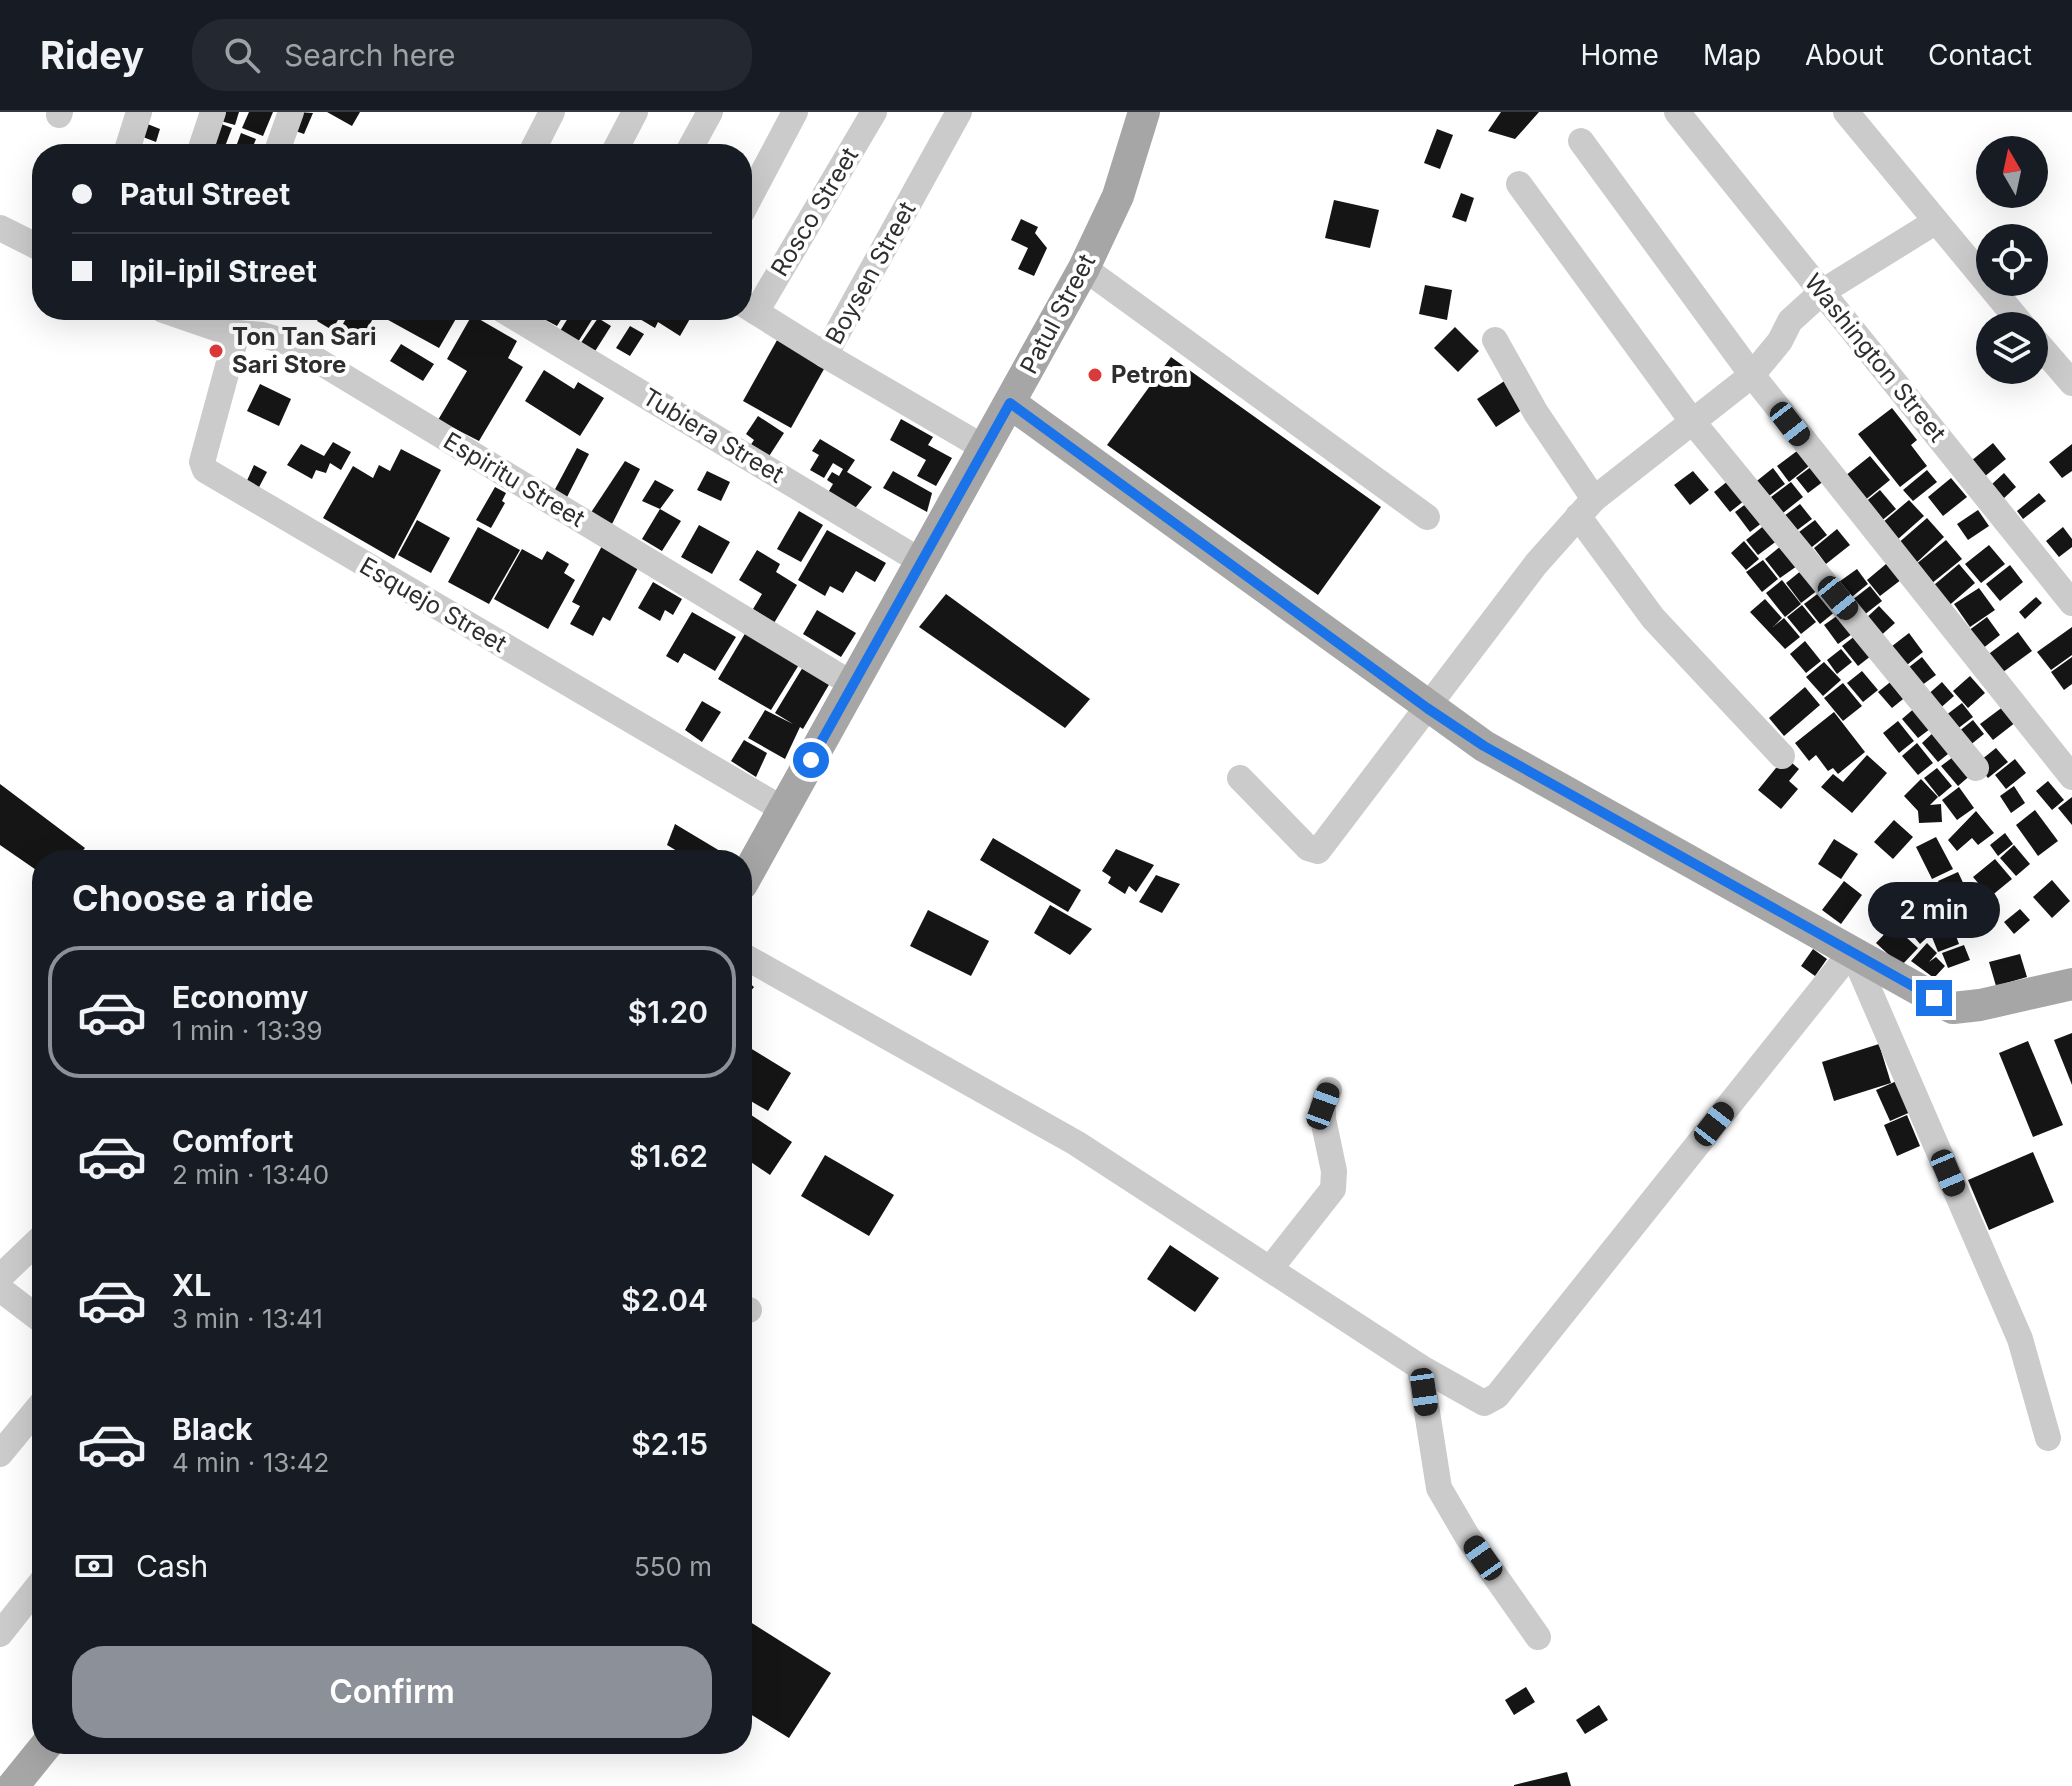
<!DOCTYPE html>
<meta charset="utf-8">
<style>
:root{--surface:#171b24;--page:#242831;--text:#f1f3f6;--muted:#9ea1a6;--line:#363941;--accent:#8c9099}
body{margin:0;font-family:Inter,sans-serif;background:var(--page);color:var(--text);height:100vh;display:flex;flex-direction:column;font-size:30px;white-space:nowrap}
*{box-sizing:border-box;margin:0}
p{font-size:26px;color:var(--muted)}
.icon{flex:none;width:44px;height:44px;fill:none;stroke:currentColor;stroke-width:2;stroke-linecap:round;stroke-linejoin:round}
.map{position:relative;flex:1;overflow:hidden}
.side{position:absolute;left:32px;top:738px;width:720px;height:904px;display:flex;flex-direction:column;background:var(--surface);border-radius:32px;box-shadow:0 8px 32px #0002}
.side>*{flex:none}
.banner{position:absolute;left:32px;top:32px;width:720px;height:176px;border-radius:32px;box-shadow:0 8px 32px #0002;display:grid;align-content:center;height:176px;padding:0 40px;background:var(--surface)}
.needle{width:52px;rotate:351deg}
.buttons{position:absolute;left:1976px;top:24px;display:grid;gap:16px}
.buttons a{display:grid;place-items:center;width:72px;height:72px;border-radius:50%;background:var(--surface);box-shadow:0 8px 32px #0002;font-size:40px}
.end{position:absolute;width:36px;height:36px;margin:-18px;border:10px solid #1a73e8;background:#fff;box-shadow:0 0 0 4px #fff}
.from{border-radius:50%}
.bubble{position:absolute;height:56px;border-radius:28px;background:var(--surface);box-shadow:0 8px 32px #0002;font-size:26px;font-weight:600;line-height:56px;text-align:center}
.car{position:absolute;width:24px;height:48px;margin:-24px -12px;border-radius:10px;box-shadow:0 0 6px 2px #0007;background:linear-gradient(#222 24%,#8ab4d8 0 40%,#222 0 76%,#8ab4d8 0 86%,#222 0)}
.banner b{display:flex;align-items:center;gap:28px;height:76px;font-size:30px}
.banner b+b{border-top:2px solid var(--line)}
.banner i{width:20px;height:20px;background:var(--text)}
ul{padding:0;list-style:none}
li{display:flex;align-items:center;gap:24px;height:132px;margin:0 16px 12px;padding:0 24px;border:4px solid transparent;border-radius:32px}
li div{flex:1}
li b{display:block;font-size:30px}
li em{font-style:normal;font-weight:600}
li.on{border-color:var(--accent)}
li>.icon{width:72px;height:72px;stroke-width:1.5}
h2{padding:0 40px;font-size:36px;line-height:96px}
.pay{display:flex;align-items:center;gap:20px;height:88px;padding:0 40px;font-size:30px}
.pay p{margin-inline-start:auto}
.action{display:flex;gap:16px;margin-top:auto;padding:16px 40px}
.action a{flex:1;height:92px;border-radius:32px;background:var(--accent);color:#fff;font-size:32px;font-weight:600;line-height:92px;text-align:center}
header{display:flex;align-items:center;gap:48px;box-sizing:border-box;height:112px;padding:0 40px;background:var(--surface);border-bottom:2px solid var(--line)}
header strong{font-size:38px}
nav{display:flex;gap:44px;margin-inline-start:auto;font-size:28px}
.search{width:560px;height:72px;background:var(--page);display:flex;align-items:center;gap:20px;box-sizing:border-box;padding:0 28px;border-radius:32px;color:var(--muted);font-size:30px}
.map>svg:first-child{display:block}
.building{fill:#151515}
.lines{fill:none;stroke-linecap:round;stroke-linejoin:round}
.minor{stroke:#cbcbcb;stroke-width:26}
.major{stroke:#a6a6a6;stroke-width:32}
.route{stroke:#1a73e8;stroke-width:10}
.poi-dot{fill:#db393a;stroke:#fff;stroke-width:3}
.labels{text-anchor:middle;stroke-width:8;stroke-linejoin:round;paint-order:stroke}
.street-label{font-size:24px;fill:#2e2e2e;stroke:#fff}
.poi-label{font-size:24px;font-weight:bold;fill:#2e2e2e;stroke:#fff;text-anchor:start}
</style>
<header>
<strong>Ridey</strong>
<div class="search"><svg class="icon" aria-label="search" viewBox="0 0 24 24"><circle cx="10" cy="10" r="6"/><path d="M15 15l6 6"/></svg>Search here</div>
<nav><a>Home</a><a>Map</a><a>About</a><a>Contact</a></nav>
</header>
<div class="map">
<svg width="2072" height="1674" viewBox="0 0 2072 1674">
<rect width="100%" height="100%" fill="#fff"/>
<g class="building">
<path d="M220,0H239L235,13L217,8Z"/>
<path d="M249,0H273L263,24L242,16Z"/>
<path d="M297,0L313,1L304,22L290,17Z"/>
<path d="M327,0H360L352,14Z"/>
<path d="M1501,0H1539L1515,27L1488,19Z"/>
<path d="M140,9L160,17L156,30L135,22Z"/>
<path d="M216,10L232,16L224,37L208,31Z"/>
<path d="M1437,17L1453,23L1440,57L1424,51Z"/>
<path d="M241,21L256,27L250,42L234,40Z"/>
<path d="M1461,81L1474,86L1466,110L1452,105Z"/>
<path d="M1334,88L1379,98L1370,136L1325,126Z"/>
<path d="M1021,107L1038,115L1035,121L1047,136L1034,164L1018,157L1028,136L1011,128Z"/>
<path d="M1425,173L1452,178L1447,208L1419,202Z"/>
<path d="M324,198H344L332,218L317,209Z"/>
<path d="M351,198H363L374,205L356,235L336,224Z"/>
<path d="M370,198H461L439,236Z"/>
<path d="M542,198H567L557,214L538,204Z"/>
<path d="M573,198H587L595,203L578,230L560,219Z"/>
<path d="M635,198H695L680,224L658,210L655,216L633,203Z"/>
<path d="M472,203L517,229L508,246L523,255L479,329L438,308L467,259L447,247Z"/>
<path d="M598,206L611,214L592,244L578,235Z"/>
<path d="M630,214L644,222L630,244L616,236Z"/>
<path d="M1455,215L1479,239L1458,260L1434,236Z"/>
<path d="M781,221L829,248L791,316L743,289Z"/>
<path d="M401,232L434,252L423,269L390,249Z"/>
<path d="M1171,245L1381,395L1318,483L1107,333Z"/>
<path d="M544,258L574,277L578,270L604,286L580,324L525,289Z"/>
<path d="M1506,268L1525,296L1496,315L1477,287Z"/>
<path d="M260,272L291,287L279,314L247,299Z"/>
<path d="M1892,296L1917,328L1911,333L1927,354L1900,375L1858,322Z"/>
<path d="M758,304L784,321L764,352L746,340L754,328L746,322Z"/>
<path d="M901,307L933,325L928,333L952,346L936,374L917,364L926,348L890,328Z"/>
<path d="M820,327L855,348L847,360L872,375L852,400L826,384L833,372L827,368L832,360L839,364L843,357L833,351L824,366L810,358L819,343L812,339Z"/>
<path d="M333,330L351,340L341,358L330,351L326,361L316,358L312,367L287,353L301,332L324,344Z"/>
<path d="M1993,331L2006,347L1984,365L1971,349Z"/>
<path d="M2072,332V359L2062,366L2049,350Z"/>
<path d="M577,336L589,342L566,387L553,381Z"/>
<path d="M401,337L441,358L394,447L323,406L353,354L373,366L379,353L390,359Z"/>
<path d="M1797,339L1809,354L1789,370L1777,354Z"/>
<path d="M1870,344L1890,368L1864,389L1845,364Z"/>
<path d="M625,349L640,357L611,414L590,402Z"/>
<path d="M1816,351L1828,366L1808,381L1796,366Z"/>
<path d="M254,353L267,360L257,379L245,373Z"/>
<path d="M1773,356L1785,372L1765,387L1753,372Z"/>
<path d="M1927,358L1937,370L1913,389L1903,378Z"/>
<path d="M707,359L730,370L721,389L697,378Z"/>
<path d="M893,359L932,381L927,400L883,376Z"/>
<path d="M1693,359L1709,378L1690,393L1674,373Z"/>
<path d="M2004,361L2016,375L2003,387L1991,373Z"/>
<path d="M1733,365L1749,385L1730,400L1714,380Z"/>
<path d="M1951,366L1967,385L1943,404L1928,385Z"/>
<path d="M655,368L674,378L660,397L681,409L662,439L642,427L660,397L642,389Z"/>
<path d="M1791,370L1803,385L1783,401L1771,385Z"/>
<path d="M495,375L506,381L502,389L505,391L491,416L476,408Z"/>
<path d="M1880,378L1896,397L1880,410L1864,391Z"/>
<path d="M2039,381L2046,389L2023,407L2017,399Z"/>
<path d="M1751,388L1767,407L1750,420L1735,400Z"/>
<path d="M1909,388L1924,404L1897,428L1882,411Z"/>
<path d="M1800,392L1812,407L1792,422L1780,407Z"/>
<path d="M1978,398L1989,414L1968,428L1957,412Z"/>
<path d="M799,399L823,413L801,450L777,437Z"/>
<path d="M1927,406L1944,425L1914,453L1896,433Z"/>
<path d="M417,408L450,426L431,461L398,443Z"/>
<path d="M1815,408L1827,423L1807,439L1795,423Z"/>
<path d="M1766,412L1778,428L1758,443L1746,428Z"/>
<path d="M699,413L730,430L712,462L681,445Z"/>
<path d="M478,415L520,438L489,492L448,470Z"/>
<path d="M2063,415L2072,427V435L2059,445L2046,429Z"/>
<path d="M1837,417L1850,433L1826,452L1814,436Z"/>
<path d="M827,418L886,451L875,470L856,459L843,481L830,474L825,484L798,468Z"/>
<path d="M1946,428L1962,447L1931,472L1915,453Z"/>
<path d="M1744,429L1759,447L1746,458L1731,441Z"/>
<path d="M603,432L640,452L610,509L603,505L593,524L570,512L580,494L572,490Z"/>
<path d="M1989,433L2005,452L1981,471L1965,452Z"/>
<path d="M1781,434L1797,454L1780,466L1765,447Z"/>
<path d="M522,437L542,448L547,439L569,452L564,461L575,468L548,517L494,487Z"/>
<path d="M757,438L780,452L776,460L797,473L774,511L753,497L762,482L739,468Z"/>
<path d="M1892,447L1906,464L1880,484L1867,468Z"/>
<path d="M1763,448L1778,467L1762,480L1746,460Z"/>
<path d="M1959,452L1975,471L1945,497L1928,478Z"/>
<path d="M2010,453L2023,470L2000,489L1986,472Z"/>
<path d="M1857,457L1868,472L1848,488L1836,472Z"/>
<path d="M1802,458L1818,478L1801,491L1786,471Z"/>
<path d="M1782,468L1801,492L1785,505L1766,481Z"/>
<path d="M653,470L682,487L673,503L665,498L660,509L638,496Z"/>
<path d="M1870,474L1882,489L1859,507L1847,492Z"/>
<path d="M1979,476L1995,498L1970,515L1954,492Z"/>
<path d="M1820,480L1836,499L1820,512L1804,492Z"/>
<path d="M946,482L1090,587L1065,616L919,515Z"/>
<path d="M2036,485L2042,491L2025,507L2019,500Z"/>
<path d="M1765,487L1782,506L1773,515L1784,506L1800,525L1785,537L1750,500Z"/>
<path d="M1802,493L1816,510L1801,522L1787,505Z"/>
<path d="M1879,494L1895,511L1878,526L1863,509Z"/>
<path d="M817,498L856,521L841,545L803,522Z"/>
<path d="M692,500L736,525L715,559L684,541L678,551L666,544Z"/>
<path d="M1841,501L1855,520L1838,532L1824,513Z"/>
<path d="M1987,505L2000,523L1982,537L1968,519Z"/>
<path d="M2072,515V543L2051,558L2037,540Z"/>
<path d="M746,520L800,551L771,598L718,567Z"/>
<path d="M1860,520L1876,540L1858,554L1842,534Z"/>
<path d="M2018,520L2032,539L1999,563L1986,544Z"/>
<path d="M1909,521L1923,540L1902,557L1887,538Z"/>
<path d="M1805,529L1821,549L1806,561L1790,542Z"/>
<path d="M1841,537L1852,550L1837,562L1827,548Z"/>
<path d="M1922,545L1936,563L1918,576L1904,559Z"/>
<path d="M2072,545V572L2064,578L2051,560Z"/>
<path d="M1824,550L1841,568L1823,584L1806,565Z"/>
<path d="M803,555L830,571L803,617L800,615L785,647L748,626L765,598L793,612L775,601Z"/>
<path d="M1862,559L1878,578L1863,590L1847,571Z"/>
<path d="M1970,564L1985,581L1968,596L1953,579Z"/>
<path d="M1894,567L1908,583L1892,596L1878,580Z"/>
<path d="M1942,570L1954,584L1937,599L1925,585Z"/>
<path d="M1843,571L1862,594L1843,609L1824,586Z"/>
<path d="M1805,575L1820,593L1784,624L1769,606Z"/>
<path d="M702,589L721,600L702,630L685,618Z"/>
<path d="M1962,591L1973,605L1952,621L1941,607Z"/>
<path d="M1917,594L1934,614L1918,626L1902,607Z"/>
<path d="M2004,594L2016,610L1993,628L1980,612Z"/>
<path d="M1834,600L1865,640L1838,662L1833,656L1828,659L1816,643L1809,649L1795,631Z"/>
<path d="M1973,608L1984,622L1964,638L1953,624Z"/>
<path d="M1898,609L1914,629L1899,641L1883,621Z"/>
<path d="M1936,618L1953,638L1938,650L1922,631Z"/>
<path d="M744,628L767,641L756,665L731,649Z"/>
<path d="M1917,631L1933,651L1918,663L1902,644Z"/>
<path d="M1996,636L2008,650L1988,666L1976,652Z"/>
<path d="M1957,642L1973,661L1958,674L1941,654Z"/>
<path d="M1867,643L1887,661L1852,701L1821,675L1833,662L1843,670Z"/>
<path d="M1785,645L1799,657L1789,669L1798,677L1781,697L1758,678Z"/>
<path d="M2015,647L2026,661L2006,677L1995,663Z"/>
<path d="M1937,656L1952,674L1939,685L1924,666Z"/>
<path d="M1921,667L1938,685L1930,693L1941,692L1942,710L1919,711L1918,699L1904,684Z"/>
<path d="M2048,669L2064,688L2052,698L2036,679Z"/>
<path d="M0,672L85,736L75,748H42V762L0,733Z"/>
<path d="M2014,674L2025,691L2011,701L2000,684Z"/>
<path d="M1959,675L1974,696L1957,708L1942,688Z"/>
<path d="M2072,685V713L2058,696Z"/>
<path d="M2035,698L2058,729L2038,744L2016,713Z"/>
<path d="M1976,699L1994,721L1978,733L1972,726L1957,739L1948,728Z"/>
<path d="M1894,708L1913,725L1893,747L1874,730Z"/>
<path d="M675,712L735,748H692L667,733Z"/>
<path d="M2005,721L2013,732L1998,744L1990,733Z"/>
<path d="M1936,725L1953,757L1932,767L1916,735Z"/>
<path d="M993,726L1081,778L1068,800L980,748Z"/>
<path d="M1834,727L1858,742L1841,767L1818,752Z"/>
<path d="M2014,733L2030,752L2016,764L2000,746Z"/>
<path d="M1116,737L1154,753L1136,780L1129,774L1125,782L1108,771L1111,765L1102,759Z"/>
<path d="M1995,747L2012,767L1990,785L1973,765Z"/>
<path d="M1958,760L1966,777L1946,786L1938,769Z"/>
<path d="M1156,763L1180,772L1162,801L1139,790Z"/>
<path d="M2052,768L2070,789L2052,806L2033,785Z"/>
<path d="M1844,769L1862,783L1841,812L1822,798Z"/>
<path d="M1968,778L1977,795L1954,807L1945,790Z"/>
<path d="M1050,793L1092,817L1070,843L1034,821Z"/>
<path d="M1979,797L1986,812L1965,823L1957,808Z"/>
<path d="M2020,797L2030,808L2014,822L2004,810Z"/>
<path d="M928,798L989,829L971,864L910,834Z"/>
<path d="M1925,807L1935,818L1920,832L1910,820Z"/>
<path d="M1950,808L1959,832L1938,840L1932,825L1943,821L1940,812Z"/>
<path d="M1893,813L1918,836L1901,854L1876,831Z"/>
<path d="M1927,831L1937,841L1929,850L1936,845L1945,854L1934,866L1911,849Z"/>
<path d="M1964,833L1970,848L1948,856L1942,841Z"/>
<path d="M1813,837L1827,847L1815,864L1801,854Z"/>
<path d="M2020,842L2027,865L1996,874L1989,850Z"/>
<path d="M742,865L754,875L742,890Z"/>
<path d="M2072,921V973L2054,928Z"/>
<path d="M2028,929L2063,1013L2033,1025L1999,941Z"/>
<path d="M742,931L791,961L768,999L742,984Z"/>
<path d="M1879,932L1891,971L1834,989L1822,950Z"/>
<path d="M1899,968L1913,999L1890,1009L1876,978Z"/>
<path d="M742,997L792,1030L770,1063L742,1044Z"/>
<path d="M1907,1003L1920,1034L1897,1044L1884,1013Z"/>
<path d="M2033,1040L2054,1090L1989,1118L1968,1068Z"/>
<path d="M825,1043L894,1083L869,1124L801,1084Z"/>
<path d="M1170,1133L1219,1166L1195,1200L1147,1167Z"/>
<path d="M747,1508L831,1561L789,1626L742,1597V1515Z"/>
<path d="M1526,1575L1535,1590L1514,1603L1505,1588Z"/>
<path d="M1599,1593L1608,1608L1585,1622L1576,1608Z"/>
<path d="M1567,1660L1571,1674H1514V1673Z"/>
</g>
<g class="lines">
<g class="minor">
<path d="M959,0L825,243L986,337"/>
<path d="M1677,0L2072,491"/>
<path d="M1846,0L2023,214"/>
<path d="M59,3L60,0"/>
<path d="M1581,29L1752,263L2072,665"/>
<path d="M128,35L139,0"/>
<path d="M531,41L552,0"/>
<path d="M199,42L213,0"/>
<path d="M276,42L291,0"/>
<path d="M613,42L635,0"/>
<path d="M687,42L710,0"/>
<path d="M1519,72L1692,309L1976,656"/>
<path d="M742,100L795,0"/>
<path d="M0,116L42,137"/>
<path d="M1084,156L1427,405"/>
<path d="M743,192L825,243"/>
<path d="M163,198L227,220L262,223L287,230L852,572"/>
<path d="M503,198L922,450"/>
<path d="M756,200L874,0"/>
<path d="M237,221L202,350L205,358L784,698"/>
<path d="M2034,227L2072,271"/>
<path d="M1495,228L1536,301L1594,387"/>
<path d="M1578,404L1653,506L1782,644"/>
<path d="M1240,666L1308,736L1318,739L1536,452L1594,387L1752,263L1780,229L1790,209L1822,180L1935,110"/>
<path d="M742,843L1076,1031L1420,1255L1484,1291L1497,1284L1852,839L2020,1227L2048,1326"/>
<path d="M1270,1157L1333,1077L1334,1059L1323,1007V994L1329,978"/>
<path d="M0,1165L42,1125"/>
<path d="M0,1177L42,1209"/>
<path d="M742,1196L749,1198"/>
<path d="M1420,1255L1439,1376L1467,1424L1538,1525"/>
<path d="M0,1342L42,1291"/>
<path d="M0,1522L42,1469"/>
</g>
<g class="major">
<path d="M1010,291L1484,634L1934,886L1953,896L1980,893L2072,872"/>
<path d="M742,772L1084,156L1118,84L1144,0"/>
<path d="M13,1674L47,1632"/>
</g>
</g>
<g class="lines">
<path class="route" d="M811,648L1010,291L1427,596L1484,634L1934,886"/>
</g>
<g class="poi-dot">
<circle cx="216" cy="239" r="8"/>
<circle cx="1095" cy="263" r="8"/>
</g>
<g class="labels">
<g class="street-label">
<text transform="translate(815 100) rotate(-59)" y="8">Rosco Street</text>
<text transform="translate(871 161) rotate(-61)" y="8">Boysen Street</text>
<text transform="translate(1058 202) rotate(-62)" y="8">Patul Street</text>
<text transform="translate(1875 246) rotate(51)" y="8">Washington Street</text>
<text transform="translate(713 324) rotate(31)" y="8">Tubiera Street</text>
<text transform="translate(514 368) rotate(31)" y="8">Espiritu Street</text>
<text transform="translate(433 493) rotate(30)" y="8">Esquejo Street</text>
</g>
<g class="poi-label">
<text x="232" y="233">Ton Tan Sari<tspan x="232" dy="28">Sari Store</tspan></text>
<text x="1111" y="271">Petron</text>
</g>
</g>
</svg>
<div class="buttons">
<a><svg class="needle" viewBox="-14 -14 28 28"><path d="M0-13l5 13h-10z" fill="#e53935"/><path d="M0 13l5-13h-10z" fill="#9ea1a6"/></svg></a>
<a><svg class="icon" aria-label="locate" viewBox="0 0 24 24"><circle cx="12" cy="12" r="6"/><path d="M12 2v4M12 18v4M2 12h4M18 12h4"/></svg></a>
<a><svg class="icon" aria-label="layers" viewBox="0 0 24 24"><path d="M12 4l9 5-9 5-9-5zM3 14l9 5 9-5"/></svg></a>
</div>
<i class="end from" style="left:811px;top:648px"></i>
<i class="end" style="left:1934px;top:886px"></i>
<div class="bubble" style="left:1868px;top:770px;width:132px">2 min</div>
<i class="car" style="left:1790px;top:312px;rotate:142deg"></i>
<i class="car" style="left:1838px;top:486px;rotate:141deg"></i>
<i class="car" style="left:1323px;top:994px;rotate:20deg"></i>
<i class="car" style="left:1714px;top:1012px;rotate:38deg"></i>
<i class="car" style="left:1948px;top:1061px;rotate:157deg"></i>
<i class="car" style="left:1424px;top:1280px;rotate:172deg"></i>
<i class="car" style="left:1483px;top:1446px;rotate:325deg"></i>
<div class="banner">
<b><i class="from"></i>Patul Street</b>
<b><i></i>Ipil-ipil Street</b>
</div>
<section class="side">
<h2>Choose a ride</h2>
<ul>
<li class="on"><svg class="icon" aria-label="car" viewBox="0 0 24 24"><path d="M5 17H2v-5l4-1 3-4h7l3 4 3 1v5h-3M9 17h6M6 11h13"/><circle cx="7" cy="17" r="2"/><circle cx="17" cy="17" r="2"/></svg><div><b>Economy</b><p>1 min · 13:39</p></div><em>$1.20</em></li>
<li><svg class="icon" aria-label="car" viewBox="0 0 24 24"><path d="M5 17H2v-5l4-1 3-4h7l3 4 3 1v5h-3M9 17h6M6 11h13"/><circle cx="7" cy="17" r="2"/><circle cx="17" cy="17" r="2"/></svg><div><b>Comfort</b><p>2 min · 13:40</p></div><em>$1.62</em></li>
<li><svg class="icon" aria-label="car" viewBox="0 0 24 24"><path d="M5 17H2v-5l4-1 3-4h7l3 4 3 1v5h-3M9 17h6M6 11h13"/><circle cx="7" cy="17" r="2"/><circle cx="17" cy="17" r="2"/></svg><div><b>XL</b><p>3 min · 13:41</p></div><em>$2.04</em></li>
<li><svg class="icon" aria-label="car" viewBox="0 0 24 24"><path d="M5 17H2v-5l4-1 3-4h7l3 4 3 1v5h-3M9 17h6M6 11h13"/><circle cx="7" cy="17" r="2"/><circle cx="17" cy="17" r="2"/></svg><div><b>Black</b><p>4 min · 13:42</p></div><em>$2.15</em></li>
</ul>
<div class="pay"><svg class="icon" aria-label="cash" viewBox="0 0 24 24"><path d="M3 7h18v10H3z"/><circle cx="12" cy="12" r="2"/></svg>Cash<p>550 m</p></div>
<div class="action"><a>Confirm</a></div>
</section>
</div>
